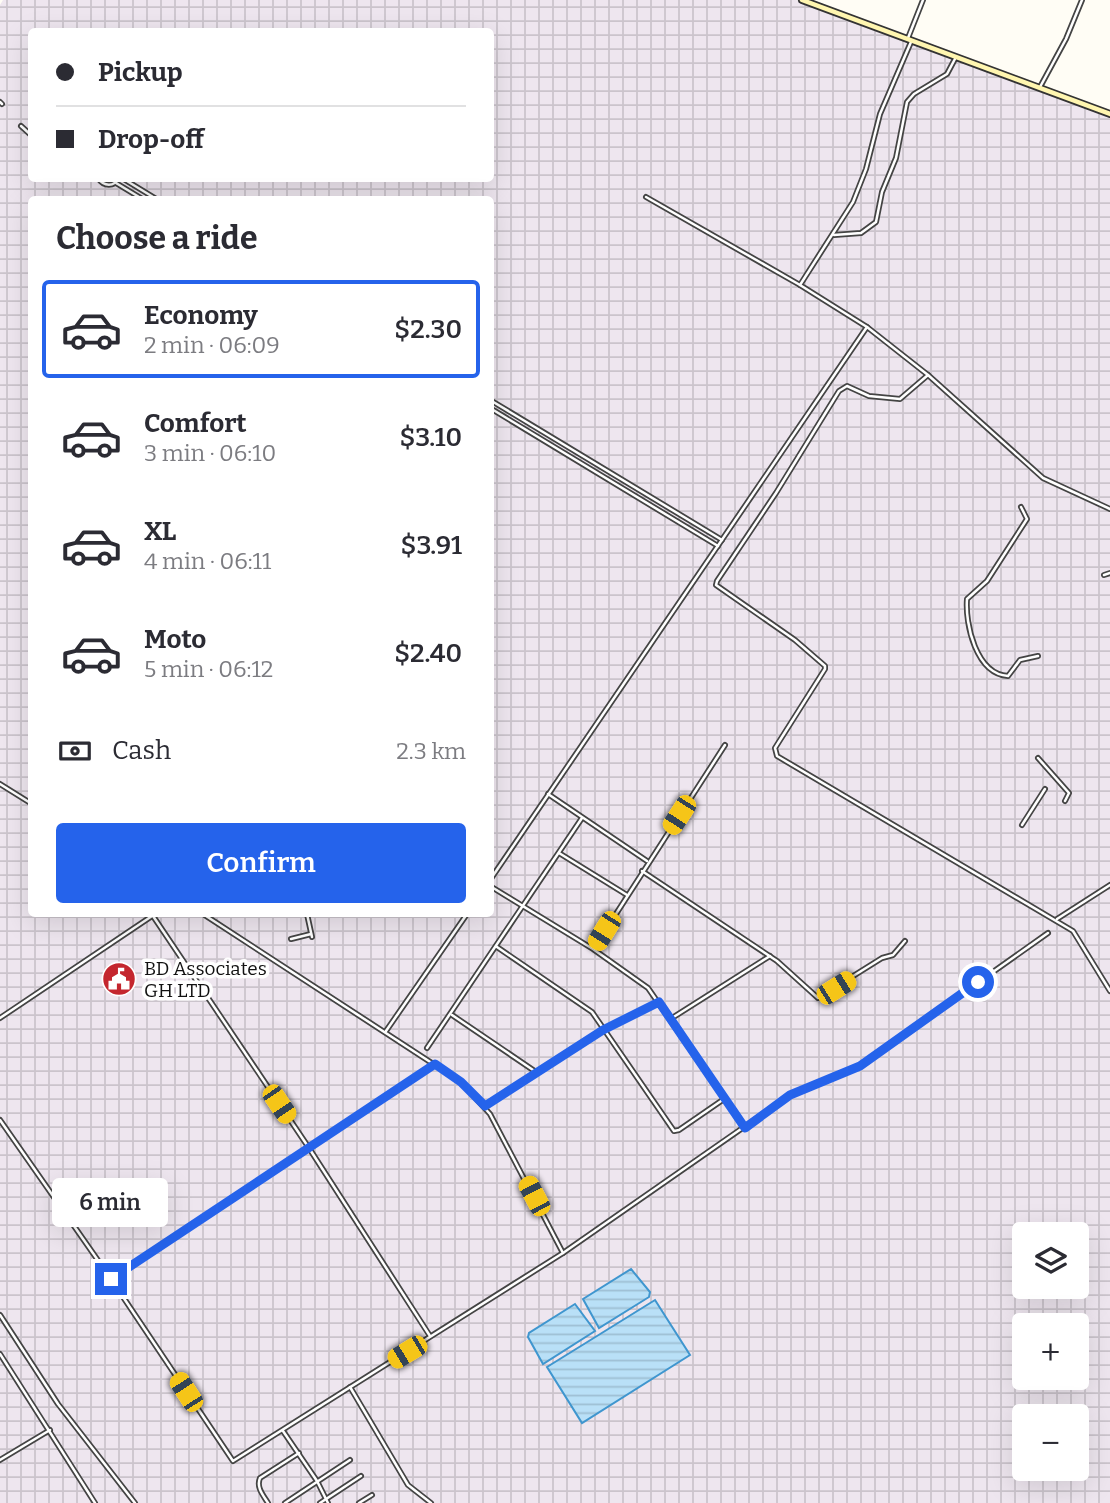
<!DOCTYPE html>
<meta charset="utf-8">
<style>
:root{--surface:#fff;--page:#f7f7f7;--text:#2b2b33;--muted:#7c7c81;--line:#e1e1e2;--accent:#2563eb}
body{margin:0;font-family:Bitter,serif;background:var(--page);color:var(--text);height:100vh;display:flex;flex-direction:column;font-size:26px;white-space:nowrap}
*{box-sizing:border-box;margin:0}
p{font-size:23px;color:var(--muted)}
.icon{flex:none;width:38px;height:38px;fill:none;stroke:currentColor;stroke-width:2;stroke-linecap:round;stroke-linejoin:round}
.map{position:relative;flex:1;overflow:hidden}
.sheet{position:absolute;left:28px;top:196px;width:466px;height:721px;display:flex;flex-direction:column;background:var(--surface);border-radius:7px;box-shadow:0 7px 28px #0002}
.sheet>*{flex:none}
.banner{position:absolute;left:28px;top:28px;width:466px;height:154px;border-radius:7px;box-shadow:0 7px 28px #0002;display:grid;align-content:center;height:154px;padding:0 28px;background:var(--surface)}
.controls{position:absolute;left:1012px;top:1222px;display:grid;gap:14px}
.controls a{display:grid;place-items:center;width:77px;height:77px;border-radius:7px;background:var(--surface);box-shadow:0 7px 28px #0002;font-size:35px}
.end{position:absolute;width:32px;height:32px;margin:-16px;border:9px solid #2563eb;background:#fff;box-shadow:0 0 0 4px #fff}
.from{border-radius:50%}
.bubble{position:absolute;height:49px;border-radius:7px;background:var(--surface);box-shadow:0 7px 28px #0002;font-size:23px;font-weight:600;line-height:49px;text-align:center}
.car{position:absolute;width:21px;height:42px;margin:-21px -10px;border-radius:9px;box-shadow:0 0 5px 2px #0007;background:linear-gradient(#f5c518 24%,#345 0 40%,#f5c518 0 76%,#345 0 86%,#f5c518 0)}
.banner b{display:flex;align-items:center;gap:24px;height:66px;font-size:26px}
.banner b+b{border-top:2px solid var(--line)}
.banner i{width:18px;height:18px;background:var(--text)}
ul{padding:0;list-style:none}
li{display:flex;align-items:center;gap:21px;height:98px;margin:0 14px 10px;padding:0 14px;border:4px solid transparent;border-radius:7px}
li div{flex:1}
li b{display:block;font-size:26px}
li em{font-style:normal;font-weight:600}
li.selected{border-color:var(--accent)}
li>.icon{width:63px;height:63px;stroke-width:1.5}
h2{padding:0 28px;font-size:32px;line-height:84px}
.pay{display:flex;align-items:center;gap:18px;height:77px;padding:0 28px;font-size:26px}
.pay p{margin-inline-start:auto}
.button{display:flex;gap:14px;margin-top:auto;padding:14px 28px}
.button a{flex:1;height:80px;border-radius:7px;background:var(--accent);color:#fff;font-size:28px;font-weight:600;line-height:80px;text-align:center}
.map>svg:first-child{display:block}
.industrial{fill:url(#industrial-grid);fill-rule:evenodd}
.water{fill:url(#water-rules);stroke:#3f96cf;stroke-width:2}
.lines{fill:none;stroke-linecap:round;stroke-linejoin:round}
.street-casing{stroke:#444;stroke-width:6}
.secondary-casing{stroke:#333;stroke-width:8}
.street{stroke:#fff;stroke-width:2.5}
.secondary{stroke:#fff6b0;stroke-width:4.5}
.route{stroke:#2563eb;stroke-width:9}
.labels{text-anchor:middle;stroke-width:7;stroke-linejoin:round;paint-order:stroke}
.poi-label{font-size:19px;fill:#111;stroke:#fff;text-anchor:start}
</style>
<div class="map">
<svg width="1110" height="1503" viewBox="0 0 1110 1503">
<defs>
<pattern id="industrial-grid" width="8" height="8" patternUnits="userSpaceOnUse" patternTransform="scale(1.75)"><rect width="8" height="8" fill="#eee6ef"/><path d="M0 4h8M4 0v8" fill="none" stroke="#cbc4cc"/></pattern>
<pattern id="water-rules" width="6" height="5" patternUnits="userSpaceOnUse" patternTransform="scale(1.75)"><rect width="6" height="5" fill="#b9e0f7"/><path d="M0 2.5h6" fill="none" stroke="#9ebfd3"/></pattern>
</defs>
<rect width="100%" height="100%" fill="#fffdf5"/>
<path class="industrial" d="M3,0H796L1110,117V1503H0V5ZM32,32H490V178H32ZM32,200H490V914H32ZM1024,1234H1076V1286H1024ZM1024,1325H1076V1377H1024ZM1024,1416H1076V1468H1024Z"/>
<g class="water">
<path d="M631,1269L650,1292L649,1297L599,1328L583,1299Z"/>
<path d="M655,1300L690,1355L582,1423L547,1367Z"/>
<path d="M575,1304L595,1331L543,1364L528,1337L529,1333Z"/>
</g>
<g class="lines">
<g class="street-casing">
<g id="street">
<path d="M908,38L923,0"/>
<path d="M1040,87L1066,39L1082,0"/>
<path d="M0,102L2,104"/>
<path d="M21,126L32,136"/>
<path d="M98,178C104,187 114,187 119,178"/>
<path d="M122,178L158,200"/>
<path d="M116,183L144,200"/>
<path d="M646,197L800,285L867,327L928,375L1043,478L1110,509"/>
<path d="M834,235L861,233L876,222L882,192L896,158L907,102L914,94L947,74L956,57"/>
<path d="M800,285L853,202L866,169L880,114L911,42"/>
<path d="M928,375L900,399L869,396L847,386L839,391L776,493L717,581L716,585L795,640L825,666V669L775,748L777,756L1073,931L1110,991"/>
<path d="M490,400L722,540"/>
<path d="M490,408L718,546"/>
<path d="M1021,507L1027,519L987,581L967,599C965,624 976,674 1008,676L1020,660L1038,656"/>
<path d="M1104,575L1110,573"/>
<path d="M1038,758L1069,793L1065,801"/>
<path d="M0,784L32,804"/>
<path d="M548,794L647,861"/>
<path d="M1022,825L1045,789"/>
<path d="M559,853L627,895"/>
<path d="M642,871L777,961L818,998L882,958L893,955L905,941"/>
<path d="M490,880L867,327"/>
<path d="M490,886L593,949L648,988L745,1128"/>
<path d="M242,914H261"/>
<path d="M307,914L312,937"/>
<path d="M153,916L309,1148L430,1336"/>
<path d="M1057,919L1110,885"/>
<path d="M291,939L311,934"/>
<path d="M497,947L592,1012L674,1131L679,1130L724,1099"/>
<path d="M594,948L725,745"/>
<path d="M452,1015L536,1072"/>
<path d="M0,1018L155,914"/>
<path d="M672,1018L770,956"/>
<path d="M386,1031L467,914"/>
<path d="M427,1048L582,818"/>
<path d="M485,1106L603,1030L658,1002"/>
<path d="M0,1120L111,1279L233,1461L563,1253L490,1114L461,1082L203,914"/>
<path d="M563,1253L790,1095L860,1066L1048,933"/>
<path d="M111,1279L435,1064"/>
<path d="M0,1315L58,1404L135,1503"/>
<path d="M0,1354L95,1503"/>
<path d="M350,1387L408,1485L431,1503"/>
<path d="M283,1431L317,1481L328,1503"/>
<path d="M0,1460L50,1430"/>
<path d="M268,1503C263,1495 256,1487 260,1478L299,1453"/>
<path d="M285,1503L350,1460"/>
<path d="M320,1503L361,1476"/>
<path d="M359,1503L372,1495"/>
</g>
</g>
<g class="secondary-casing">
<path id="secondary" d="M802,0L1110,114"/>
</g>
<use href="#street" class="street"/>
<use href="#secondary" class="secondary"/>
</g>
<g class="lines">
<path class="route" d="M111,1279L435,1064L461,1082L485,1106L603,1030L659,1002L745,1128L790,1095L860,1066L978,982"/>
</g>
<defs>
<g id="civic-disc" transform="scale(1.75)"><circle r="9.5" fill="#c4262e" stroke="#fff"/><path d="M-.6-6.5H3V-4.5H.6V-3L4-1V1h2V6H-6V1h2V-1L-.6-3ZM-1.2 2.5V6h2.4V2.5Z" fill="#fff"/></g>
</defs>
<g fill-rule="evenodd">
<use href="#civic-disc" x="119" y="979"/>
</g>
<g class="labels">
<g class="poi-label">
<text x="144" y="975">BD Associates<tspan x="144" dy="22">GH LTD</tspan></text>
</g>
</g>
</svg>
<div class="controls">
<a><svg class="icon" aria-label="layers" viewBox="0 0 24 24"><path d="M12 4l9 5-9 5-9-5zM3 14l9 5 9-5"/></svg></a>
<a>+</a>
<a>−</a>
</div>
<i class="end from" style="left:978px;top:982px"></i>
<i class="end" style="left:111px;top:1279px"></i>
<div class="bubble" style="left:52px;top:1178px;width:116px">6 min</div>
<i class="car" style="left:679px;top:815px;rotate:213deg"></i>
<i class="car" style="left:604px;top:931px;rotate:212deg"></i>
<i class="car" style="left:836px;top:988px;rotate:58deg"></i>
<i class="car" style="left:279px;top:1104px;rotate:146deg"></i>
<i class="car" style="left:534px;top:1196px;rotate:332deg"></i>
<i class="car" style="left:407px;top:1352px;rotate:239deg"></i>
<i class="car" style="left:186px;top:1392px;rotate:327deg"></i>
<div class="banner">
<b><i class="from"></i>Pickup</b>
<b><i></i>Drop-off</b>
</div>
<section class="sheet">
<h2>Choose a ride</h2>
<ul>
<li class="selected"><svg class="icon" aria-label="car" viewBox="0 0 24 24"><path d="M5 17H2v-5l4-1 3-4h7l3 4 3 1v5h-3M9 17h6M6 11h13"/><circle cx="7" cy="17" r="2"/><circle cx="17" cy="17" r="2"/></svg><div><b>Economy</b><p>2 min · 06:09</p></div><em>$2.30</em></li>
<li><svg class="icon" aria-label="car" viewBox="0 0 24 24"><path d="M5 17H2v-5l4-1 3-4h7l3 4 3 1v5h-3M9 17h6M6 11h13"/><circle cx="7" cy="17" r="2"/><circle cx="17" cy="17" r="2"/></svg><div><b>Comfort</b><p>3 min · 06:10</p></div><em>$3.10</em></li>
<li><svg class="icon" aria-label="car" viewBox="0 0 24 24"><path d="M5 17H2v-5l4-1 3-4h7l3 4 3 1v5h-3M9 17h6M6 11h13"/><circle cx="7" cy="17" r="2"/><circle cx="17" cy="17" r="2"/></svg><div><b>XL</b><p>4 min · 06:11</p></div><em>$3.91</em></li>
<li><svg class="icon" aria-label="car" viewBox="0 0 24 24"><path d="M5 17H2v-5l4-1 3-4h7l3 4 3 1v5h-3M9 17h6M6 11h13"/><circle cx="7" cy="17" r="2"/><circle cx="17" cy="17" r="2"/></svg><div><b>Moto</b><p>5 min · 06:12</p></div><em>$2.40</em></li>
</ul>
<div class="pay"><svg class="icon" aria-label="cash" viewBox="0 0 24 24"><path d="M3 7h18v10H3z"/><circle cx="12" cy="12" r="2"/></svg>Cash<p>2.3 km</p></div>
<div class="button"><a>Confirm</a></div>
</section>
</div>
